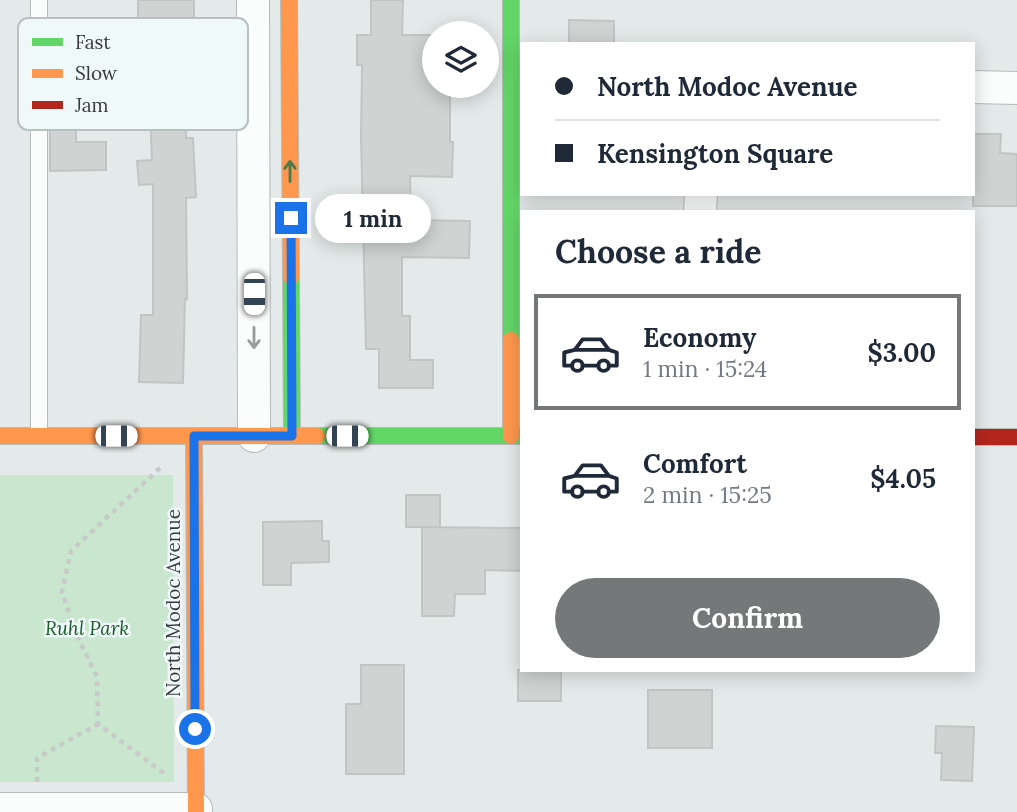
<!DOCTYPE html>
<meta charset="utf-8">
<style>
:root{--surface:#fff;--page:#f2f2f3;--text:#1f2937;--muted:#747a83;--line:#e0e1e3;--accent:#747878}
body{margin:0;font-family:Lora,serif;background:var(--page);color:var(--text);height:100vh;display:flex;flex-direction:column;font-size:26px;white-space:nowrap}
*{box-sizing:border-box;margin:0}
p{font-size:23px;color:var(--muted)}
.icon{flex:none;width:38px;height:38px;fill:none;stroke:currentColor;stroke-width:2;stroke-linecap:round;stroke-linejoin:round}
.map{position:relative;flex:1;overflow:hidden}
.details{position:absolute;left:520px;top:210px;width:455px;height:462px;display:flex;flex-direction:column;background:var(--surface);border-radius:0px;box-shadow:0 4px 18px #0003}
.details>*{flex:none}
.banner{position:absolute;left:520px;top:42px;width:455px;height:154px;border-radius:0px;box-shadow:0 4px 18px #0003;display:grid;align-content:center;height:154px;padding:0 35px;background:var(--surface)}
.controls{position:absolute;left:422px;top:21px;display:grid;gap:14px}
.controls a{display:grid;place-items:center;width:77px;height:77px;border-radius:50%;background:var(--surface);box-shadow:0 4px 18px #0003;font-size:35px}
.end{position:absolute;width:32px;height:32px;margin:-16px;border:9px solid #1a73e8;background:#fff;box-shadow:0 0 0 4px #fff}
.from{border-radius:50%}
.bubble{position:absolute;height:49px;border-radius:24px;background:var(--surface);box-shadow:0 4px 18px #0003;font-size:23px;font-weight:700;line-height:49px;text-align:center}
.car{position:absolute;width:21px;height:42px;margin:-21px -10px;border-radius:9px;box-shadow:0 0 5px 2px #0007;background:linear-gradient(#fff 24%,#345 0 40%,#fff 0 76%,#345 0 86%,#fff 0)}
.banner b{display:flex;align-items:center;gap:24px;height:66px;font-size:26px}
.banner b+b{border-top:2px solid var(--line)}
.banner i{width:18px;height:18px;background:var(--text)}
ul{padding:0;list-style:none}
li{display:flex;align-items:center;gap:21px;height:116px;margin:0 14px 10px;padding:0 21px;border:4px solid transparent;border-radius:0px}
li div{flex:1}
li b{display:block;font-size:26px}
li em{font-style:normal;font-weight:700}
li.on{border-color:var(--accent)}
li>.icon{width:63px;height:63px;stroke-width:1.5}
h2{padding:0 35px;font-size:32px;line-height:84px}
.cta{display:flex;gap:14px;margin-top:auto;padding:14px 35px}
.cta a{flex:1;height:80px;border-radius:42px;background:var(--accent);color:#fff;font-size:28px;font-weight:700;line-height:80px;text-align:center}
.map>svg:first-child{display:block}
.park{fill:#c8e7ce}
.building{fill:#cfd3d2;stroke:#c1c6c5;stroke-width:2}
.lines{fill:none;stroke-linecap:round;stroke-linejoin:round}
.lane-casing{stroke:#b6bbba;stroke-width:18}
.street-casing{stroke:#b6bbba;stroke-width:34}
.fast-casing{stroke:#b6bbba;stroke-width:18}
.slow-casing{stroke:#b6bbba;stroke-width:18}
.jam-casing{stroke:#b6bbba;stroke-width:18}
.path{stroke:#c8cac9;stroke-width:4.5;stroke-dasharray:5 5;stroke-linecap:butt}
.lane{stroke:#fbfcfc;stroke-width:16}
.street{stroke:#fbfcfc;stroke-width:32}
.fast{stroke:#63d668;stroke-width:16}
.slow{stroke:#ff974d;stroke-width:16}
.jam{stroke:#b3261e;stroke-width:16}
.oneway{stroke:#49794d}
.oneway2{stroke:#999c9c}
.route{stroke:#1a73e8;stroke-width:9}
.labels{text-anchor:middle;stroke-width:5;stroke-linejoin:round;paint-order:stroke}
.street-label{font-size:19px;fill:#373b3b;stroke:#eff9f9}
.park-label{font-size:19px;font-style:italic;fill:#1a5b29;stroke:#eff9f9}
.key{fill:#eff9f9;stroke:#b8c0c0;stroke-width:2}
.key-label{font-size:19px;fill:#373b3b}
</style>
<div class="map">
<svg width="1017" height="812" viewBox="0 0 1017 812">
<rect width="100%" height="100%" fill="#e4eae9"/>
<path class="park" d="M0,475H173L174,782H0Z"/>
<g class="building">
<path d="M138,0H194V20H185L186,138H193L196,197L186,198L187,299H185L183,383L139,382L141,315H153V184L139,185L137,161L152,160L150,114H146V68H80V40L138,39Z"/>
<path d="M371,0H403L402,35H434V86H450V142H453L452,177L410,176L411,220L470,221L469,258L402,257V316H410V360H433V388H379V349H366L361,136L362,65H357V35H371Z"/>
<path d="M569,20L614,21V44H569Z"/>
<path d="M50,130H76V142H106V170L50,171Z"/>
<path d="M973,134H1001L1000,153L1017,154V206H973Z"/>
<rect x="406" y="495" width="34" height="32"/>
<path d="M322,521V541H329V562L291,563V585H263V522Z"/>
<path d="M422,527L522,528V571L485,570V594H455L454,616H422Z"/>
<path d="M361,665H404V774H346V704H361Z"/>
<rect x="518" y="670" width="43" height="31"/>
<rect x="648" y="690" width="64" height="58"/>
<path d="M936,726L974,727L972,781L941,780L942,753H935Z"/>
</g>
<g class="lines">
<g class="lane-casing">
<path id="lane" d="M39,0V436"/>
</g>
<g class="street-casing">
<g id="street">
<path d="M253,0L254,436"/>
<path d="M973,87L1017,88"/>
<path d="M700,212L701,194"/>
<path d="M0,809H196"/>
</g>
</g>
<g class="fast-casing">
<g id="fast">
<path d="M511,0V340"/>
<path d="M291,277L292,436"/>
<path d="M317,436H522"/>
</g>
</g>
<g class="slow-casing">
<g id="slow">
<path d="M289,0L291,277"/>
<path d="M511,340V436"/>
<path d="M0,436H317"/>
<path d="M194,436L196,812"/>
</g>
</g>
<g class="jam-casing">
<path id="jam" d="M973,437H1017"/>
</g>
<g class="path">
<path d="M160,468L71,551L62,592L77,636L97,677L98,724L165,774"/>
<path d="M37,782V758L98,724"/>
</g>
<use href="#lane" class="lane"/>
<use href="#street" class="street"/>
<use href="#fast" class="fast"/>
<use href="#slow" class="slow"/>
<use href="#jam" class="jam"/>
</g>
<defs><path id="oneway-shaft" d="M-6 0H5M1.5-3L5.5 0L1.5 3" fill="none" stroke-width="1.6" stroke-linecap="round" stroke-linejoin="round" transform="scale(1.75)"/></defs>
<use class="oneway" href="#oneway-shaft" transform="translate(290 171) rotate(-90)"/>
<use class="oneway2" href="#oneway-shaft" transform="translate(254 338) rotate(90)"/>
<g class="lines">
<path class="route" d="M195,729L194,436H292L291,218"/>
</g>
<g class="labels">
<g class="street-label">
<text transform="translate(173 603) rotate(-90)" y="7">North Modoc Avenue</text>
</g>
<g class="park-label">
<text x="87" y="635">Ruhl Park</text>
</g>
</g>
<rect x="18" y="18" width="230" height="112" rx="10" class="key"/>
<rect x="32" y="38" width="31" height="8" fill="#63d668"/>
<rect x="32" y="69" width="31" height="9" fill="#ff974d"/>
<rect x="32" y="101" width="31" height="8" fill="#b3261e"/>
<g class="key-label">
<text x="75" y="49">Fast</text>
<text x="75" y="80">Slow</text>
<text x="75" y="112">Jam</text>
</g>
</svg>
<div class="controls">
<a><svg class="icon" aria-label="layers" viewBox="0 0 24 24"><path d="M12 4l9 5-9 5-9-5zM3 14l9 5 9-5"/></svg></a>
</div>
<i class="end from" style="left:195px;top:729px"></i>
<i class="end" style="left:291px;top:218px"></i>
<div class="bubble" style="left:315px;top:194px;width:116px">1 min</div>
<i class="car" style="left:254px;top:294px;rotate:180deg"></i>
<i class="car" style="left:116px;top:436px;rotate:90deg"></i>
<i class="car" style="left:347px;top:436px;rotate:90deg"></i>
<div class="banner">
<b><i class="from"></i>North Modoc Avenue</b>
<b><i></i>Kensington Square</b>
</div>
<section class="details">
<h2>Choose a ride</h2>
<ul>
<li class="on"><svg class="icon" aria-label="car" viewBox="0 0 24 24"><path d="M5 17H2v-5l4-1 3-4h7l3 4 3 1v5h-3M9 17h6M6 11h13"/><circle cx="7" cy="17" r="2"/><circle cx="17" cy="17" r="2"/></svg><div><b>Economy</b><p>1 min · 15:24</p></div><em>$3.00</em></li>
<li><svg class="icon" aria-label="car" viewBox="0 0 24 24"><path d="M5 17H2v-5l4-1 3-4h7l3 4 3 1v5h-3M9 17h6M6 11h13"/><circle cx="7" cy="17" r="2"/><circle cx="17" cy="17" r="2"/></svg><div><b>Comfort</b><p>2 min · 15:25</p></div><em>$4.05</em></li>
</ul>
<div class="cta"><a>Confirm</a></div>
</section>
</div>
